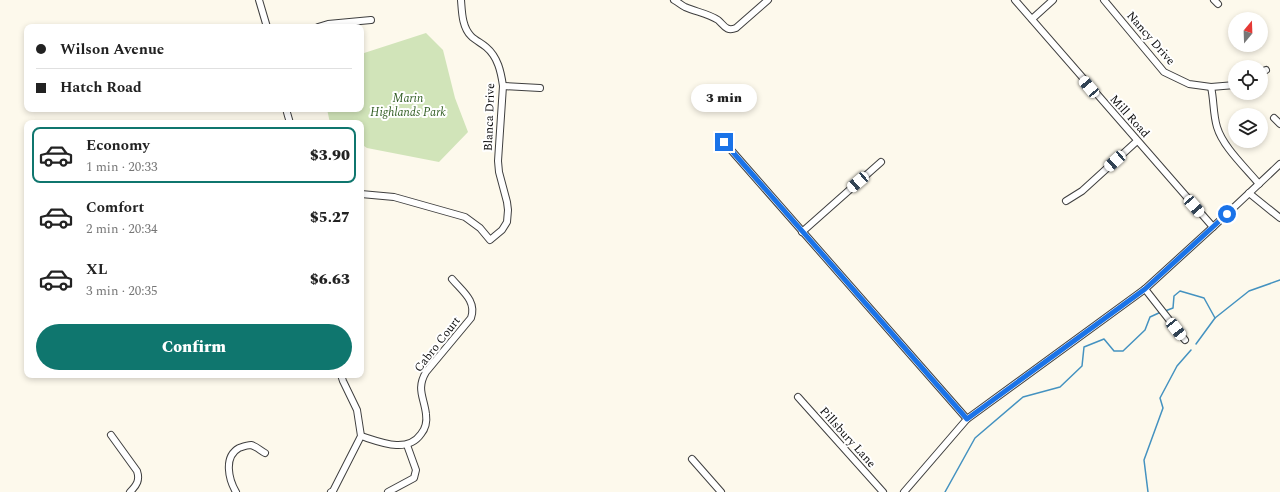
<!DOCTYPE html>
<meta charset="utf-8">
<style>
:root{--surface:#fff;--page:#f2f2f2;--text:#222;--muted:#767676;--line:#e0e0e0;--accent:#0f766e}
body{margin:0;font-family:Spectral,serif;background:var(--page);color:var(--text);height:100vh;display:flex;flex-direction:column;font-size:15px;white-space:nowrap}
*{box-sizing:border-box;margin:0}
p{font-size:13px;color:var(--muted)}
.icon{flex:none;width:22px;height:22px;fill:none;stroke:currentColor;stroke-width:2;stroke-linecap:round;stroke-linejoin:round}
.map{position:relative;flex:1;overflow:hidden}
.sheet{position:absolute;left:24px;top:120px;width:340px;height:258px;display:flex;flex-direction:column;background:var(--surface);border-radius:8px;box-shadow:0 2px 6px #0003}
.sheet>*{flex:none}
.top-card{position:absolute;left:24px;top:24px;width:340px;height:88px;border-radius:8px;box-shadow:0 2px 6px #0003;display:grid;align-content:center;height:88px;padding:0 12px;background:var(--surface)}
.needle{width:26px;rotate:19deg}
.tools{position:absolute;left:1228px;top:12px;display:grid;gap:8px}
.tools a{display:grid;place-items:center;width:40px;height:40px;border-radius:50%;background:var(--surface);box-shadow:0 2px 6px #0003;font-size:20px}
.end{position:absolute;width:18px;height:18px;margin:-9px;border:5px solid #1a73e8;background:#fff;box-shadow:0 0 0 2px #fff}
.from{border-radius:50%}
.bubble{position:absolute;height:28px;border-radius:14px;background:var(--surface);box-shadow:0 2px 6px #0003;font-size:13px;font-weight:800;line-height:28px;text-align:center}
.car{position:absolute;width:12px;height:24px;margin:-12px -6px;border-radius:5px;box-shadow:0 0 3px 1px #0007;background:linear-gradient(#fff 24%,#345 0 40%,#fff 0 76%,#345 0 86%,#fff 0)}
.top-card b{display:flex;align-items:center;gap:14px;height:38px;font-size:15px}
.top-card b+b{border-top:1px solid var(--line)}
.top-card i{width:10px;height:10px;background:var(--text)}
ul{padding:7px 0 0;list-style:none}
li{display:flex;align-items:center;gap:12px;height:56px;margin:0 8px 6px;padding:0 4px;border:2px solid transparent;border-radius:8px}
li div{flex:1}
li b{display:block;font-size:15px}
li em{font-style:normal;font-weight:800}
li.on{border-color:var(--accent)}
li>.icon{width:36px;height:36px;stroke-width:1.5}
.button{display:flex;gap:8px;margin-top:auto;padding:8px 12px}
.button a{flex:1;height:46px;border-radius:24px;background:var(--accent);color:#fff;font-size:16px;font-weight:800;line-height:46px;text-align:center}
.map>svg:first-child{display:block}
.green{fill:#d1e4b9}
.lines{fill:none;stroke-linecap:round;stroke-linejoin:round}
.stream{stroke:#4492c0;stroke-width:1.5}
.minor-casing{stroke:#3f3f3f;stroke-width:8}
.minor{stroke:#fff;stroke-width:6}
.route{stroke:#1a73e8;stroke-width:5}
.labels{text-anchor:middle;stroke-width:4;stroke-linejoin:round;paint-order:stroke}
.street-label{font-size:12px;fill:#0c0c0c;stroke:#fff}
.park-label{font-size:12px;font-style:italic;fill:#315d23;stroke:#fff}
</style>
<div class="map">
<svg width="1280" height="492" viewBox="0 0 1280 492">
<rect width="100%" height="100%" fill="#fdf9ec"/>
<path class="green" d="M426,33L443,50L455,98L468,132L439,162L367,148L361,144V123H330L327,109H361V54Z"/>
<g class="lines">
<g class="stream">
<path d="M1165,311L1173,308L1174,296L1180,291L1204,298L1215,318L1249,291L1280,280"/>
<path d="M1196,344L1215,318"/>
<path d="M945,492L975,438L1023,397L1060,387L1082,366L1084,347L1104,339L1114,351H1123L1145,330L1150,317L1161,312"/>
<path d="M1148,492L1144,460L1163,408L1160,398L1177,366L1191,350"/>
</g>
<g class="minor-casing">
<g id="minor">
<path d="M259,0L267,27"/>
<path d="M674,0C678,2 681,5 685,7C696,12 707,13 718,20C724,25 726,32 736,28L768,0"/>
<path d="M1015,0L1213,227"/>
<path d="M1104,0L1164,72L1189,84L1211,87L1235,85"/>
<path d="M1214,0L1218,4"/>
<path d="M1032,19L1053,0"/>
<path d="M318,27L328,24L371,20"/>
<path d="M1261,72L1266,70"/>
<path d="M503,86L540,88"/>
<path d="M1211,87C1214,100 1213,114 1217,127C1223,147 1245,167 1259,184"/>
<path d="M286,109L290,123"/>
<path d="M1274,118L1280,124"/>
<path d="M724,142L967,419"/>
<path d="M1249,193L1280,218"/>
<path d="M361,194L394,197L465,217L480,228L490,240L502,230L507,222L508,210L507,202L499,172L498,161L503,86C501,72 498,57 486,47C481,43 475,40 471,36C462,27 462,12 461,0"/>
<path d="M1066,201L1082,191L1137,141"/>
<path d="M802,232L881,162"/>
<path d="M1145,289L1185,340"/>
<path d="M798,397L883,492"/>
<path d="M111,435L137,471C140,480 137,485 130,492"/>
<path d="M361,436C380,442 407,454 421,434C426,428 427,421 426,414C424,397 416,389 426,372L471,318C477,301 462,291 452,279"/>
<path d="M692,459L721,492"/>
<path d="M236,492C229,480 223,457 239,448C242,447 247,445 251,445C256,446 261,451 265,453"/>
<path d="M331,492L333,491L361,436L357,410L343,381L341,375"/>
<path d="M388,492L414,478L416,470L407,445"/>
<path d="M904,492L967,419L1145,289L1213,227L1280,164"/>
</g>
</g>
<use href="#minor" class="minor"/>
</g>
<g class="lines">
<path class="route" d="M724,142L967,419L1145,289L1227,214"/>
</g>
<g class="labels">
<g class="street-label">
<text transform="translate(1151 38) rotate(49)" y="4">Nancy Drive</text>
<text transform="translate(1130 116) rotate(48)" y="4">Mill Road</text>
<text transform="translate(489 117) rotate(-88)" y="4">Blanca Drive</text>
<text transform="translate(437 344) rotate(-52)" y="4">Cabro Court</text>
<text transform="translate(848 437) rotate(48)" y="4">Pillsbury Lane</text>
</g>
<g class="park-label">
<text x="408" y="102">Marin<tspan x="408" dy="14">Highlands Park</tspan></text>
</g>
</g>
</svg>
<div class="tools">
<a><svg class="needle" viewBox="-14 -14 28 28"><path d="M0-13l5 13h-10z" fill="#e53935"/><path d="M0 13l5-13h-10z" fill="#767676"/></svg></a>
<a><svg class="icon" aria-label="locate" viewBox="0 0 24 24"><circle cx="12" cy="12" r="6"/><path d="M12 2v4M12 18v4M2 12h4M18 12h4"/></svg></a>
<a><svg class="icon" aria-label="layers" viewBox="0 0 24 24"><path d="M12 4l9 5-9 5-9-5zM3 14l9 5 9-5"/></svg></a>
</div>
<i class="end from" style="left:1227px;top:214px"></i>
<i class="end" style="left:724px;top:142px"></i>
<div class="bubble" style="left:691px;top:84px;width:66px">3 min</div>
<i class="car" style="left:1089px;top:87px;rotate:320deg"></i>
<i class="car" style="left:1115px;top:161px;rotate:228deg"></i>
<i class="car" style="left:858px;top:182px;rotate:229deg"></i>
<i class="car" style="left:1194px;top:206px;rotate:139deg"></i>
<i class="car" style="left:1176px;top:329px;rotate:142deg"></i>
<div class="top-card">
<b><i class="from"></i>Wilson Avenue</b>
<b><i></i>Hatch Road</b>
</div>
<section class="sheet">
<ul>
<li class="on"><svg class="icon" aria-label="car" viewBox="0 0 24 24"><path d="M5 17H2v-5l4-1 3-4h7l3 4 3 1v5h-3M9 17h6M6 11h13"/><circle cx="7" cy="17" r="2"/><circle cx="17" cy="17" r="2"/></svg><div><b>Economy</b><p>1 min · 20:33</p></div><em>$3.90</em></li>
<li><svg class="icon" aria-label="car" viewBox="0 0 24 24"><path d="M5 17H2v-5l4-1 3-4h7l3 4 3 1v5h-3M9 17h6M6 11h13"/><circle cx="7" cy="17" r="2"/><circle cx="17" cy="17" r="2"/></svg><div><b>Comfort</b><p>2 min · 20:34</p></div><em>$5.27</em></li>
<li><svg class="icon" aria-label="car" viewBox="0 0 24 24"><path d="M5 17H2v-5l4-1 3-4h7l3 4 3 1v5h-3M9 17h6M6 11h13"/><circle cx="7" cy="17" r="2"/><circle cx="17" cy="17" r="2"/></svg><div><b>XL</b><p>3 min · 20:35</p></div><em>$6.63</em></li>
</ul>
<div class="button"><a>Confirm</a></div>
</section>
</div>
